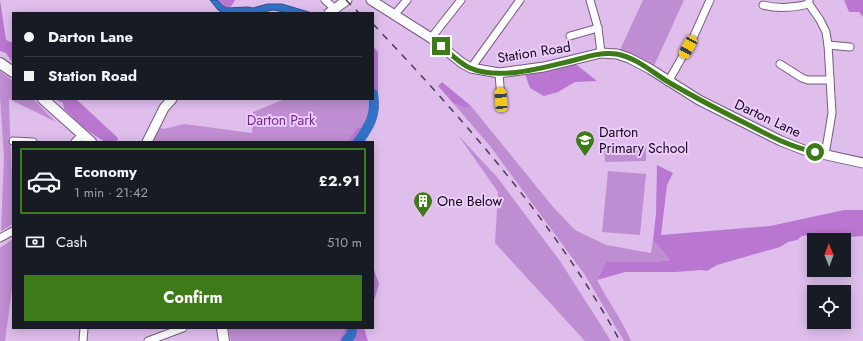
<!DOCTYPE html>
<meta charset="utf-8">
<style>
:root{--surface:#171b24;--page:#242831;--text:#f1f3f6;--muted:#9ea1a6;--line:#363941;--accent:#3d7b18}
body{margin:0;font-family:Jost,sans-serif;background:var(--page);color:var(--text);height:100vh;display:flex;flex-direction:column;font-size:15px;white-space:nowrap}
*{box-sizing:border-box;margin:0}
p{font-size:13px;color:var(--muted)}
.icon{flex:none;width:22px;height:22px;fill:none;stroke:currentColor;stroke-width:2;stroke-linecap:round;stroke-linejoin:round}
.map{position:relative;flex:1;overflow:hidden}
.drawer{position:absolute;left:12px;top:141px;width:362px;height:188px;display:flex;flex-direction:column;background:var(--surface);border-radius:0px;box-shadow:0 2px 10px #0003}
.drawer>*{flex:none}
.top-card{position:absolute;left:12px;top:12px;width:362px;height:88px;border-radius:0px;box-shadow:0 2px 10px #0003;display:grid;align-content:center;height:88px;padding:0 12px;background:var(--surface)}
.needle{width:26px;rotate:359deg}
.buttons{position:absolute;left:807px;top:233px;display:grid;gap:8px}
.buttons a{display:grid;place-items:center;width:44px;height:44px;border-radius:0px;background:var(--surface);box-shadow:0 2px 10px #0003;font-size:20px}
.end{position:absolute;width:18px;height:18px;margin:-9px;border:5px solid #3d7b18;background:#fff;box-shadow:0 0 0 2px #fff}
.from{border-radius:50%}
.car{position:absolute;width:12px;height:24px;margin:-12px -6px;border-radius:5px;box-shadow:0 0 3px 1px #0007;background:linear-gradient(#f5c518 24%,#345 0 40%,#f5c518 0 76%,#345 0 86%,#f5c518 0)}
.top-card b{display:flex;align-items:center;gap:14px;height:38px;font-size:15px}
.top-card b+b{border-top:1px solid var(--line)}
.top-card i{width:10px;height:10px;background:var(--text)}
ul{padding:7px 0 0;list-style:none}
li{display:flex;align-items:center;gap:12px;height:66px;margin:0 8px 6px;padding:0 4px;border:2px solid transparent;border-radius:0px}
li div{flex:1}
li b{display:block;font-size:15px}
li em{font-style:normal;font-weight:700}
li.on{border-color:var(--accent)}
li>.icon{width:36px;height:36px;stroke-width:1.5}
.pay{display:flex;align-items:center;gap:10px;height:44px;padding:0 12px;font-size:15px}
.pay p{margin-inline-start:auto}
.button{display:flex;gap:8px;margin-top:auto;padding:8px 12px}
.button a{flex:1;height:46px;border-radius:0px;background:var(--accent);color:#fff;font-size:16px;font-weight:700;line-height:46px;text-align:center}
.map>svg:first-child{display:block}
.green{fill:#bf8dd2}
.forest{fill:#b977d1}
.water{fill:#3372c6;stroke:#295292}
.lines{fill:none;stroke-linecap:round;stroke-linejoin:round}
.river{stroke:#3372c6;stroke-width:10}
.minor-casing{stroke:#795a84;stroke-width:9}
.major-casing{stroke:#795a84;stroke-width:11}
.highway-casing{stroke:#795a84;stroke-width:12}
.minor{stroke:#fff;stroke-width:7}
.major{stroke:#fff;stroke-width:9}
.highway{stroke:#fff;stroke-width:10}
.rail{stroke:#4b3a53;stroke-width:1.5;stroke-dasharray:7 7;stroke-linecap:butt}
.route{stroke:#3d7b18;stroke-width:5}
.labels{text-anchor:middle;stroke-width:4;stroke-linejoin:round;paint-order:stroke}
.street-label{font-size:14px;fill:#130818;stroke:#edcbfa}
.park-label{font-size:14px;fill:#792893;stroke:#edcbfa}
.poi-label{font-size:14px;fill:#130818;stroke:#edcbfa;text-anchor:start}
</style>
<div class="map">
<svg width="863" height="341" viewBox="0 0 863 341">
<rect width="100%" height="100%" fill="#dfbeec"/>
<g class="green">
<path d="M643,0H684L654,66L620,50Z"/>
<path d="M0,71L13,81V99H33L56,122L9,99C10,141 13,182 13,224L1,231L4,158L0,97Z"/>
<path d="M285,99H371L372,100L370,117L363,128H357L347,142H153L158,127L164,129L184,124L252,133L253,112Z"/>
<path d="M453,103L465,108L471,106L553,207L575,230L606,245L651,253L653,240L670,260L653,262H606L597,280C608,301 622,320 631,341H624L585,275L490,146Z"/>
<path d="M458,135L497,177L560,261L611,341H585L495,243L498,192Z"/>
<path d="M646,146V161L605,162L604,147Z"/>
<path d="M608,171L646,174L640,235L602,232Z"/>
<path d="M13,239V281L5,341H0V248Z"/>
<path d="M228,328H345L338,341H231Z"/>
</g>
<g class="forest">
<path d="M0,0L6,40L13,43V63L6,53L0,51Z"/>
<path d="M217,0H235C229,12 225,9 217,0Z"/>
<path d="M844,0H863V17L859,12H849Z"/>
<path d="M373,46L378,52V109L373,125L361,142H347L357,128H363L370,117L371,99H373Z"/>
<path d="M573,62L597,81L575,82L558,92L544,96L530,88L525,74Z"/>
<path d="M442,82L471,106L465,108L453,103L438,86Z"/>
<path d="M54,99H76L118,138L117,142H105L85,129L64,109L63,103Z"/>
<path d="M657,165L673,173L667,185L661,235L770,226L844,210H863V236L834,238L811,235L802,236L797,240L788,242L780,247L741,258L717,265L707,271L702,270L675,272H625L597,280L606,262H653L670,260L653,240L656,214Z"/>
<path d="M373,267L379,284L373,304Z"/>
<path d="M345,328H364L368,341H338Z"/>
</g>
<path class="water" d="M210,0H217L223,6L227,8L248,7L253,8L267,4H282L312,13H290L273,10L259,13H223L218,10Z"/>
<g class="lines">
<g class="river">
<path d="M358,142C369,127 377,114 373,94"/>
<path d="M346,341L351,335L352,328"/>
</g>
<g class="minor-casing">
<g id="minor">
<path d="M325,0L335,9"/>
<path d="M590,0L598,28L601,53"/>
<path d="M809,0V4L820,20L826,32L828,45L832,113L825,155"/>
<path d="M763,5C779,9 793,8 809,4"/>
<path d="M395,14L407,0"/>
<path d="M570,36L598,28"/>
<path d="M431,38L461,0"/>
<path d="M828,45L850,47"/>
<path d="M780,64L802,78L808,80H830"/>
<path d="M471,68L520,0"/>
<path d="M499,73L501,100"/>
<path d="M668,82L693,38L710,0"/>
<path d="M13,141L33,142"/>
<path d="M75,142L82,135"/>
<path d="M0,238L13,231"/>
<path d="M83,341L84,328"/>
<path d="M148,341L183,328"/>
</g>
</g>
<g class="major-casing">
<g id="major">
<path d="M371,0L431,38L462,63L471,68L499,73L544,67L601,53L617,54L629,58L650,69L699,100L781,141L804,150L863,163"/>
<path d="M329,13L347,0"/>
<path d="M147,142L164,108L172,99"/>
</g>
</g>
<g class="highway-casing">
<g id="highway">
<path d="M0,63L13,72"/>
<path d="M43,99L91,142"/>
<path d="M222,328L224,341"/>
</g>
</g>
<use href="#minor" class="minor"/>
<use href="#major" class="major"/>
<use href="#highway" class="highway"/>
<g class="rail">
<path d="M346,0L359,13"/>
<path d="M373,24C465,121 555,223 620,341"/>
</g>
</g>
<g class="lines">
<path class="route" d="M441,46C450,53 459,63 470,68C500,81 545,67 575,60C589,56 602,52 617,54C637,58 653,73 670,83C694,97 719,110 745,123C768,135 790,147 815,152"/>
</g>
<defs>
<g id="school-pin" transform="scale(1)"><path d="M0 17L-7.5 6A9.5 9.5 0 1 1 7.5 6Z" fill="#3d7b18" stroke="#edcbfa"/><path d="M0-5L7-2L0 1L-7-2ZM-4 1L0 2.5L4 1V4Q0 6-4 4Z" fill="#fff"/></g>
<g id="building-pin" transform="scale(1)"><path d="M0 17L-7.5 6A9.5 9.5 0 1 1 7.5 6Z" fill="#3d7b18" stroke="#edcbfa"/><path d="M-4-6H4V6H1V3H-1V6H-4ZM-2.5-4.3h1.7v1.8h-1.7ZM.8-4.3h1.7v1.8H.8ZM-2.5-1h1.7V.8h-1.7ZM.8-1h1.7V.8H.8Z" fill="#fff"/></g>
</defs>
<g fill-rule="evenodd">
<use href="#school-pin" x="585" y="140"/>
<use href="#building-pin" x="423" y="201"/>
</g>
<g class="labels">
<g class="street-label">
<text transform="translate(534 52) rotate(-9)" y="5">Station Road</text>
<text transform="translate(768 118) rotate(25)" y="5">Darton Lane</text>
</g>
<g class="park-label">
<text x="281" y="125">Darton Park</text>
</g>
<g class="poi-label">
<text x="599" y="137">Darton<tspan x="599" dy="16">Primary School</tspan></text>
<text x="437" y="206">One Below</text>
</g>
</g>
</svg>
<div class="buttons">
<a><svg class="needle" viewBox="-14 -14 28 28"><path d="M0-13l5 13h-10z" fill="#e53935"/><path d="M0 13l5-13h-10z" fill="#9ea1a6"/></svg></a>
<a><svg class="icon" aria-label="locate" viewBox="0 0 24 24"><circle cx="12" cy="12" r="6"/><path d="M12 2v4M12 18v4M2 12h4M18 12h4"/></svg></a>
</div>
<i class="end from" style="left:815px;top:152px"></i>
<i class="end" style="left:441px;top:46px"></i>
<i class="car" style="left:688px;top:47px;rotate:209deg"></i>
<i class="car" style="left:501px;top:100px;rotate:356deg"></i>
<div class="top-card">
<b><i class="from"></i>Darton Lane</b>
<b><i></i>Station Road</b>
</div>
<section class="drawer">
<ul>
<li class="on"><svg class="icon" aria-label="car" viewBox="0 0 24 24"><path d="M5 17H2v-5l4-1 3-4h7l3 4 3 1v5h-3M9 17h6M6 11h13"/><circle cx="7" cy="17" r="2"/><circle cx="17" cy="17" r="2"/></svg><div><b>Economy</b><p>1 min · 21:42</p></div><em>£2.91</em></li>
</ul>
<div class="pay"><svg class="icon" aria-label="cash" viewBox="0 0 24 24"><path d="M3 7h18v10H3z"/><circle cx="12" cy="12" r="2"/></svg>Cash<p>510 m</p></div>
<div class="button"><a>Confirm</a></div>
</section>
</div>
